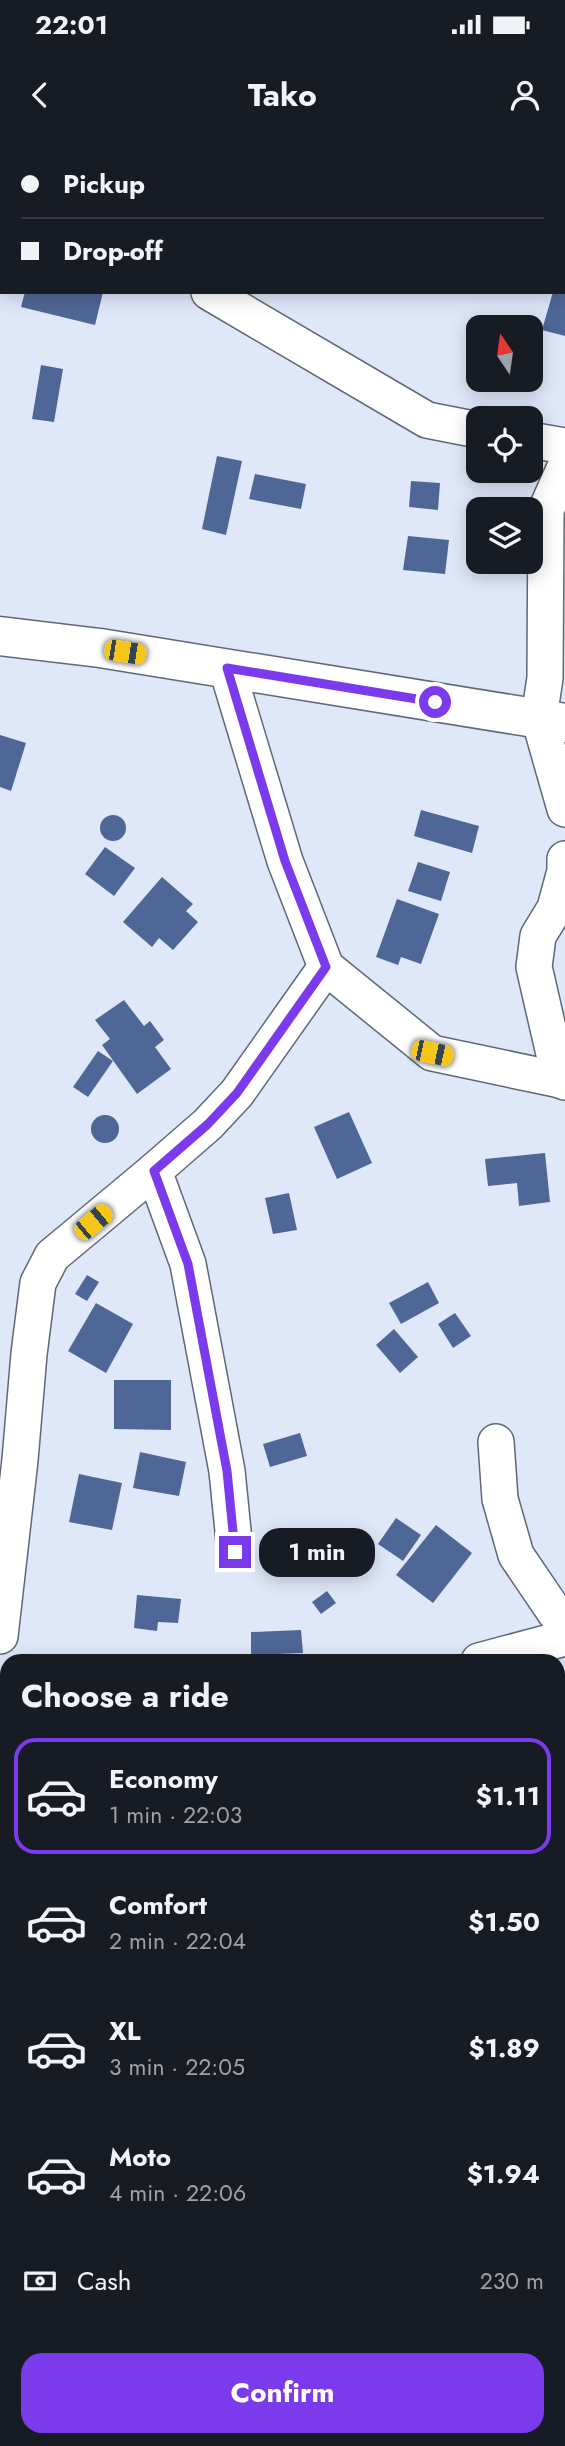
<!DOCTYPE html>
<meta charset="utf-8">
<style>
:root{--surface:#171b24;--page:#20242c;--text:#f1f3f6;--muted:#9ea1a6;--line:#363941;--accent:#7c3aed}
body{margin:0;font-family:Jost,sans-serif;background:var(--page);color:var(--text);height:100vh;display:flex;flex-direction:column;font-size:26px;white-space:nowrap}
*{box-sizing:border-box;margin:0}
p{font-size:23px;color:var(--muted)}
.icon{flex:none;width:38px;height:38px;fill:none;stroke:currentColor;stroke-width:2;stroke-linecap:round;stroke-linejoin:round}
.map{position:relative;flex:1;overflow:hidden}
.side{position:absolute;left:0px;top:1514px;width:565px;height:793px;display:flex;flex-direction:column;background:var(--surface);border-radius:21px 21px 0 0;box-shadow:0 4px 18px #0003}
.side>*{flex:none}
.hud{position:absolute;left:0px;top:0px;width:565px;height:154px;box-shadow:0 4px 18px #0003;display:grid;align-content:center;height:154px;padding:0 21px;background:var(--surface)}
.needle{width:46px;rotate:347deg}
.buttons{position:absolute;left:466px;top:175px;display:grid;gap:14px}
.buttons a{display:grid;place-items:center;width:77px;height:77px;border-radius:14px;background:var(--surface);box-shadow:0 4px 18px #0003;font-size:35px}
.end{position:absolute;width:32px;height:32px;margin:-16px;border:9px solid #7c3aed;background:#fff;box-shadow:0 0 0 4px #fff}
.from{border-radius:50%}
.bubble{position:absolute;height:49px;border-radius:21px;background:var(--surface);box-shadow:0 4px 18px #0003;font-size:23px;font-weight:700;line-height:49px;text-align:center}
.car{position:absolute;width:21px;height:42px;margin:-21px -10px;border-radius:9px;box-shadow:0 0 5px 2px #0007;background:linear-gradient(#f5c518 24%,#345 0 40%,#f5c518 0 76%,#345 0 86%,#f5c518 0)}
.hud b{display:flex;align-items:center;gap:24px;height:66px;font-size:26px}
.hud b+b{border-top:2px solid var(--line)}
.hud i{width:18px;height:18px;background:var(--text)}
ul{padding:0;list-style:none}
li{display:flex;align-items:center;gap:21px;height:116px;margin:0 14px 10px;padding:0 7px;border:4px solid transparent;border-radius:21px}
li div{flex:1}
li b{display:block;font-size:26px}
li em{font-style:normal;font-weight:700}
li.active{border-color:var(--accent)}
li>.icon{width:63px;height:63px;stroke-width:1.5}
h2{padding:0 21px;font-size:32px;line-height:84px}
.pay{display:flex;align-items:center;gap:18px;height:77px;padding:0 21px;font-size:26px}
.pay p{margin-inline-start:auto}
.button{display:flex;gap:14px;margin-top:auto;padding:14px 21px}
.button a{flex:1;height:80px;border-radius:21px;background:var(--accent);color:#fff;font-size:28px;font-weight:700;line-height:80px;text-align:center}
.status{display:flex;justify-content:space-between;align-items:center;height:49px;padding:0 35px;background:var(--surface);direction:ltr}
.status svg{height:19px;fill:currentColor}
header{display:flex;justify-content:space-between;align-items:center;height:91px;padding:0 21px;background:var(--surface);font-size:32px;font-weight:700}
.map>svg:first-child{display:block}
.building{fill:#4f6797}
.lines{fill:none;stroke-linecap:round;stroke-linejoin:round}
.minor-casing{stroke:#606776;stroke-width:38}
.major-casing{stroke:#606776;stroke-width:41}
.minor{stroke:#fff;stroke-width:35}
.major{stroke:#fff;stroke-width:38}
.route{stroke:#7c3aed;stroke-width:9}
</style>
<div class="status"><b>22:01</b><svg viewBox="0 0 49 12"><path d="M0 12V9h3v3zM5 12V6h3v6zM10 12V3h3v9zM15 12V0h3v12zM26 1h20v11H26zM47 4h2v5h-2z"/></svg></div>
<header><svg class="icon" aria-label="back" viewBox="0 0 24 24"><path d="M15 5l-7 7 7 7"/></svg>Tako<svg class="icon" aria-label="person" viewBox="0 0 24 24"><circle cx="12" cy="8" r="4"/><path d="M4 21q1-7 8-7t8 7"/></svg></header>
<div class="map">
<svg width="565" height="2306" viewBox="0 0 565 2306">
<rect width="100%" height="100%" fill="#dfe8f9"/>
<g class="building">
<path d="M25,152H103L95,185L21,167Z"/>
<path d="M553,152H565V196L542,190Z"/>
<path d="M41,225L63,229L54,282L32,279Z"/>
<path d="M217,316L242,321L226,395L202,389Z"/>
<path d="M255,334L306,344L301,369L249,359Z"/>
<path d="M411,341L440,343L438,370L409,367Z"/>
<path d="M408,396L449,400L445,434L403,430Z"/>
<path d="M0,595L26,603L11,651L0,647Z"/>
<path d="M421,670L479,686L472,713L414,696Z"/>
<circle cx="113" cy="688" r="13"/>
<path d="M105,707L135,728L114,756L85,734Z"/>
<path d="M418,722L450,732L441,761L408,751Z"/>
<path d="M162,737L193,764L186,771L198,782L173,810L159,798L152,807L123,782Z"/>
<path d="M397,759L439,774L421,824L401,817L398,825L376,817Z"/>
<path d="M124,860L144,886L150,881L164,900L155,907L171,929L137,954L102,905L110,899L95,880Z"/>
<path d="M98,911L113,921L88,957L73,947Z"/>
<path d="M349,972L372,1023L337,1039L314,987Z"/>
<circle cx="105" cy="989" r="14"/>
<path d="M545,1013L550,1062L519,1066L517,1043L488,1046L485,1019Z"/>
<path d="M289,1053L297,1090L273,1094L265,1058Z"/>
<path d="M87,1135L99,1142L87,1161L75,1154Z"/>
<path d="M428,1142L439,1163L401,1184L389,1163Z"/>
<path d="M96,1163L133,1184L106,1233L68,1211Z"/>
<path d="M455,1173L471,1196L453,1208L438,1184Z"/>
<path d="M394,1189L418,1217L400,1233L376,1205Z"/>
<path d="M114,1240H171V1290L114,1289Z"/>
<path d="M300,1293L307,1316L270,1327L263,1304Z"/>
<path d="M140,1312L186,1322L179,1356L133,1348Z"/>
<path d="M79,1334L122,1343L112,1390L69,1382Z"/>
<path d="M396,1378L421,1395L403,1421L378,1404Z"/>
<path d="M436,1385L472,1413L433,1463L396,1435Z"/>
<path d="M327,1451L336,1463L321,1474L312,1462Z"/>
<path d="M137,1455L181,1459L178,1483L158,1482L157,1491L134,1488Z"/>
<path d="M301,1490L303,1513L251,1515V1492Z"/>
<path d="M511,2300H536L539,2306H514Z"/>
</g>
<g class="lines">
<g class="minor-casing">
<g id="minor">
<path d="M0,16L2,17"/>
<path d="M209,152L427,280L478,290"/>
<path d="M530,300L565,306"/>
<path d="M565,327L546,370L545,538L539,578L565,669"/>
<path d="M227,529L285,721L326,827L432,913L560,940"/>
<path d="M565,719V731L555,768L538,796L534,827L560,940L565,942"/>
<path d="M496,1302L500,1359L516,1415L556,1474L565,1475"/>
<path d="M235,1411L227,1331L188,1124L154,1031L208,984L237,953L326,827"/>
<path d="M0,1496L20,1320L29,1214L38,1143L52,1116L154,1031"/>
<path d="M479,1521L565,1498"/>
<path d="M0,1558L7,1563"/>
<path d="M558,1623L565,1608"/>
<path d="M558,1866L565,1869"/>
<path d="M558,2212L565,2210"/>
<path d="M0,2239L7,2232"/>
</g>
</g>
<g class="major-casing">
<path id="major" d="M0,496L100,508L565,583"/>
</g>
<use href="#minor" class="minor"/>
<use href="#major" class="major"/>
</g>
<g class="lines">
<path class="route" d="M235,1412L227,1331L188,1124L154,1031L208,984L237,953L326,827L285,721L227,528L435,562"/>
</g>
</svg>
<div class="buttons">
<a><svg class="needle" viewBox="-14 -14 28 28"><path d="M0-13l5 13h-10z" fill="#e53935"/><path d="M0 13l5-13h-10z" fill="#9ea1a6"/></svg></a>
<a><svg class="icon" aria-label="locate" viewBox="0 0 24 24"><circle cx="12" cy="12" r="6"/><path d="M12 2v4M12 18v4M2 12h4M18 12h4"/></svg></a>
<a><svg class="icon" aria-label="layers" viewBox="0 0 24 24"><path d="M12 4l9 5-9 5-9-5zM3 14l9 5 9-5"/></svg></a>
</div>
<i class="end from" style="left:435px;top:562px"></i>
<i class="end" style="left:235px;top:1412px"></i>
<div class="bubble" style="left:259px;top:1388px;width:116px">1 min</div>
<i class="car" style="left:125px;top:512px;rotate:99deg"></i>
<i class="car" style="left:432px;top:913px;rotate:102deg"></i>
<i class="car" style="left:93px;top:1082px;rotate:50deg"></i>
<div class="hud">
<b><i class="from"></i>Pickup</b>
<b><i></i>Drop-off</b>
</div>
<section class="side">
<h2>Choose a ride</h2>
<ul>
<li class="active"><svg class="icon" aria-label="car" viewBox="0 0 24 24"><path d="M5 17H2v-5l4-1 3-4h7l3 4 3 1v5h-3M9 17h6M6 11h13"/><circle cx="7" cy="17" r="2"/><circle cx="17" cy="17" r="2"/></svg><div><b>Economy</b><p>1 min · 22:03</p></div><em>$1.11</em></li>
<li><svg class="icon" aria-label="car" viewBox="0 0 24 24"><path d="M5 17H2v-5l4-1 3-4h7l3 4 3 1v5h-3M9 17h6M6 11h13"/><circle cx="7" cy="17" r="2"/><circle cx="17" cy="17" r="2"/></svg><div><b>Comfort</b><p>2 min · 22:04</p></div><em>$1.50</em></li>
<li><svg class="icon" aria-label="car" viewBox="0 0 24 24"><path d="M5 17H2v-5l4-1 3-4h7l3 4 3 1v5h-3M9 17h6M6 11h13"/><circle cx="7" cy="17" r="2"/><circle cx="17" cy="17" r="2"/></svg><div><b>XL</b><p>3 min · 22:05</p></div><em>$1.89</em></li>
<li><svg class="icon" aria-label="car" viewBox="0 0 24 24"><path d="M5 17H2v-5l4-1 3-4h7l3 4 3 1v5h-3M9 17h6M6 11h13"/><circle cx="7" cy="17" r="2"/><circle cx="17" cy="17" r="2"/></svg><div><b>Moto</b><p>4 min · 22:06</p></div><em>$1.94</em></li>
</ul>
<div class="pay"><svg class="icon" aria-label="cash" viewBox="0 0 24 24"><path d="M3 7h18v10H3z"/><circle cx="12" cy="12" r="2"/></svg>Cash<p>230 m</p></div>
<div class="button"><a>Confirm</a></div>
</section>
</div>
